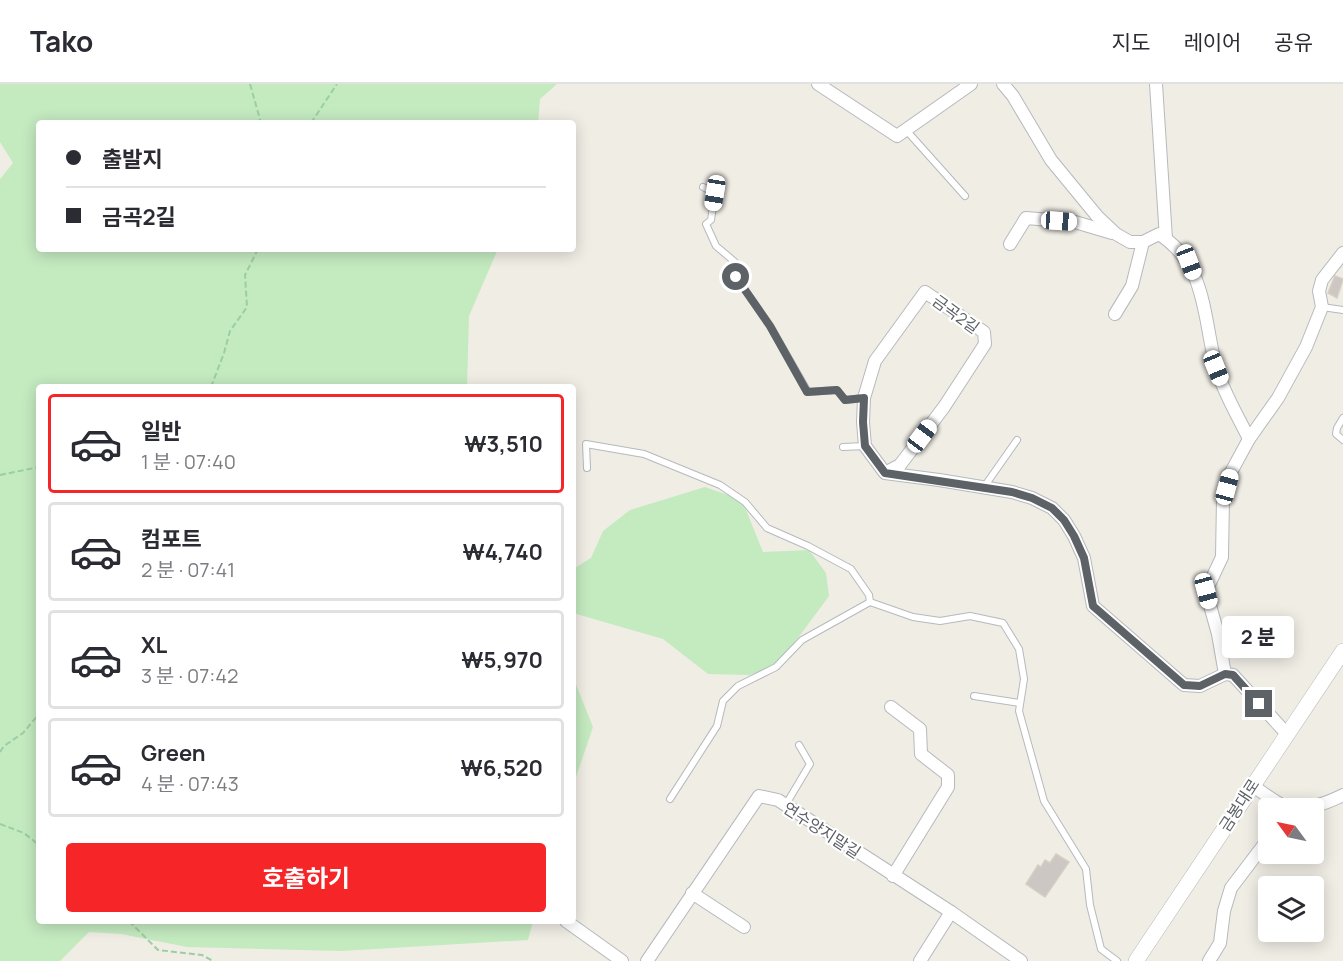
<!DOCTYPE html>
<html lang="ko">
<meta charset="utf-8">
<style>
:root{--surface:#fff;--page:#f2f2f3;--text:#2b2b33;--muted:#7c7c81;--line:#e1e1e2;--accent:#f62528}
body{margin:0;font-family:Manrope,"Noto Sans KR",sans-serif;background:var(--page);color:var(--text);height:100vh;display:flex;flex-direction:column;font-size:22px;white-space:nowrap}
*{box-sizing:border-box;margin:0}
p{font-size:20px;color:var(--muted)}
.icon{flex:none;width:33px;height:33px;fill:none;stroke:currentColor;stroke-width:2;stroke-linecap:round;stroke-linejoin:round}
.map{position:relative;flex:1;overflow:hidden}
.details{position:absolute;left:36px;top:300px;width:540px;height:540px;display:flex;flex-direction:column;background:var(--surface);border-radius:6px;box-shadow:0 3px 15px #0003}
.details>*{flex:none}
.guide{position:absolute;left:36px;top:36px;width:540px;height:132px;border-radius:6px;box-shadow:0 3px 15px #0003;display:grid;align-content:center;height:132px;padding:0 30px;background:var(--surface)}
.needle{width:39px;rotate:303deg}
.buttons{position:absolute;left:1258px;top:714px;display:grid;gap:12px}
.buttons a{display:grid;place-items:center;width:66px;height:66px;border-radius:6px;background:var(--surface);box-shadow:0 3px 15px #0003;font-size:30px}
.end{position:absolute;width:27px;height:27px;margin:-14px;border:8px solid #5d6267;background:#fff;box-shadow:0 0 0 3px #fff}
.from{border-radius:50%}
.bubble{position:absolute;height:42px;border-radius:6px;background:var(--surface);box-shadow:0 3px 15px #0003;font-size:20px;font-weight:700;line-height:42px;text-align:center}
.car{position:absolute;width:18px;height:36px;margin:-18px -9px;border-radius:8px;box-shadow:0 0 4px 2px #0007;background:linear-gradient(#fff 24%,#345 0 40%,#fff 0 76%,#345 0 86%,#fff 0)}
.guide b{display:flex;align-items:center;gap:21px;height:57px;font-size:22px}
.guide b+b{border-top:2px solid var(--line)}
.guide i{width:15px;height:15px;background:var(--text)}
ul{padding:10px 0 0;list-style:none}
li{display:flex;align-items:center;gap:18px;height:99px;margin:0 12px 9px;padding:0 18px;border:3px solid var(--line);border-radius:6px}
li div{flex:1}
li b{display:block;font-size:22px}
li em{font-style:normal;font-weight:700}
li.on{border-color:var(--accent)}
li>.icon{width:54px;height:54px;stroke-width:1.5}
.button{display:flex;gap:12px;margin-top:auto;padding:12px 30px}
.button a{flex:1;height:69px;border-radius:6px;background:var(--accent);color:#fff;font-size:24px;font-weight:700;line-height:69px;text-align:center}
header{display:flex;align-items:center;gap:36px;box-sizing:border-box;height:84px;padding:0 30px;background:var(--surface);border-bottom:2px solid var(--line)}
header strong{font-size:28px}
nav{display:flex;gap:33px;margin-inline-start:auto;font-size:21px}
.map>svg:first-child{display:block}
.green{fill:#c4eac0}
.building{fill:#ccc7c2;stroke:#d6cec3;stroke-width:1.5}
.lines{fill:none;stroke-linecap:round;stroke-linejoin:round}
.service-casing{stroke:#b6b9bd;stroke-width:8}
.minor-casing{stroke:#b6b9bd;stroke-width:14}
.tertiary-casing{stroke:#b6b9bd;stroke-width:16}
.path{stroke:#9acea4;stroke-width:2;stroke-dasharray:6 3;stroke-linecap:butt}
.service{stroke:#fff;stroke-width:6}
.minor{stroke:#fff;stroke-width:12}
.tertiary{stroke:#fff;stroke-width:15}
.route{stroke:#5d6267;stroke-width:8}
.labels{text-anchor:middle;stroke-width:4.5;stroke-linejoin:round;paint-order:stroke}
.street-label{font-size:16px;fill:#5d6267;stroke:#fff}
</style>
<header>
<strong>Tako</strong>
<nav><a>지도</a><a>레이어</a><a>공유</a></nav>
</header>
<div class="map">
<svg width="1343" height="877" viewBox="0 0 1343 877">
<rect width="100%" height="100%" fill="#f0ede5"/>
<g class="green">
<path d="M0,0H557L540,15L538,39H39V165H498L469,232L467,303H39V837H533L528,856L341,867L187,863L121,850L89,848L60,877H0V95L13,79L0,58Z"/>
<path d="M705,403L742,416L763,468L809,466L826,489L829,512L778,581L750,591L708,590L663,555L573,529V485L591,474L603,447L630,426Z"/>
<path d="M573,593L593,643L573,702Z"/>
</g>
<g class="building">
<path d="M1335,192L1343,195L1337,214L1328,209Z"/>
<path d="M1056,770L1069,778L1045,813L1026,800L1038,781L1041,783L1045,776L1050,779Z"/>
</g>
<g class="lines">
<g class="service-casing">
<g id="service">
<path d="M906,46L965,112"/>
<path d="M703,103L715,109L711,136L706,140L716,162L735,178L736,193L770,242L808,308L837,306L845,316L864,314"/>
<path d="M1322,223L1343,226"/>
<path d="M1343,334L1337,344L1336,350L1343,356"/>
<path d="M843,363L865,362"/>
<path d="M587,384L586,360L644,370L720,401L745,418L767,444L808,462L851,485L869,511L870,518L913,533L940,537L970,532L1003,539L1019,565L1024,595L1019,627L1044,717L1086,785L1090,821L1101,865L1117,877"/>
<path d="M984,403L1017,356"/>
<path d="M974,612L1020,619"/>
<path d="M670,715L717,642L723,617L738,602L776,583L802,556L870,518"/>
<path d="M785,722L810,680L799,661"/>
</g>
</g>
<g class="minor-casing">
<g id="minor">
<path d="M818,0L897,52L971,0"/>
<path d="M1003,0L1013,12L1051,76L1097,132L1116,150L1130,158H1143L1159,150C1207,181 1203,233 1216,283C1223,308 1238,332 1249,355"/>
<path d="M1156,0L1166,155"/>
<path d="M1010,160L1026,134L1075,138L1112,149"/>
<path d="M1115,230L1132,202L1143,158"/>
<path d="M885,389L900,381L944,323L985,260L984,248L925,208L875,277L864,314L863,338L865,362L885,389L939,396L1012,408L1032,414L1052,424L1064,436L1074,452L1084,474L1093,522L1184,601L1200,602L1225,590"/>
<path d="M891,623L920,645L921,670L948,691V703L893,792"/>
<path d="M1286,649L1233,591L1225,590L1218,550L1206,507L1222,473L1223,415L1230,390L1249,355L1278,314L1306,263L1322,223L1319,207L1322,196L1343,169"/>
<path d="M1252,701C1262,708 1273,717 1284,722C1301,729 1327,719 1343,711"/>
<path d="M692,809L744,843"/>
<path d="M566,837L622,877"/>
<path d="M647,877L759,712L778,716L951,828L1021,877"/>
<path d="M920,877L951,828"/>
<path d="M1209,877L1220,859L1224,827L1231,804L1269,754"/>
</g>
</g>
<g class="tertiary-casing">
<path id="tertiary" d="M1136,877L1343,567"/>
</g>
<g class="path">
<path d="M250,0L261,39"/>
<path d="M311,39L337,0"/>
<path d="M211,303L224,269L230,247L247,223L245,191L258,165"/>
<path d="M0,391L39,383"/>
<path d="M39,607V609"/>
<path d="M0,668L4,662L23,649L39,630"/>
<path d="M0,740L24,749L39,761"/>
<path d="M129,837L158,866L202,871L213,877"/>
</g>
<use href="#service" class="service"/>
<use href="#minor" class="minor"/>
<use href="#tertiary" class="tertiary"/>
</g>
<g class="lines">
<path class="route" d="M736,193L770,242L807,308L837,306L845,316L864,314L863,338L865,362L885,389L1012,408L1032,414L1052,424L1064,436L1074,452L1084,474L1093,522L1184,601L1200,602L1225,590L1233,591L1259,620"/>
</g>
<g class="labels">
<g class="street-label">
<text transform="translate(956 230) rotate(36)" y="6">금곡2길</text>
<text transform="translate(1239 721) rotate(-57)" y="6">금봉대로</text>
<text transform="translate(822 746) rotate(33)" y="6">연수양지말길</text>
</g>
</g>
</svg>
<div class="buttons">
<a><svg class="needle" viewBox="-14 -14 28 28"><path d="M0-13l5 13h-10z" fill="#e53935"/><path d="M0 13l5-13h-10z" fill="#7c7c81"/></svg></a>
<a><svg class="icon" aria-label="layers" viewBox="0 0 24 24"><path d="M12 4l9 5-9 5-9-5zM3 14l9 5 9-5"/></svg></a>
</div>
<i class="end from" style="left:736px;top:193px"></i>
<i class="end" style="left:1259px;top:620px"></i>
<div class="bubble" style="left:1222px;top:532px;width:72px">2 분</div>
<i class="car" style="left:715px;top:109px;rotate:189deg"></i>
<i class="car" style="left:1059px;top:137px;rotate:94deg"></i>
<i class="car" style="left:1189px;top:178px;rotate:159deg"></i>
<i class="car" style="left:1216px;top:284px;rotate:158deg"></i>
<i class="car" style="left:922px;top:352px;rotate:37deg"></i>
<i class="car" style="left:1227px;top:403px;rotate:15deg"></i>
<i class="car" style="left:1206px;top:507px;rotate:165deg"></i>
<div class="guide">
<b><i class="from"></i>출발지</b>
<b><i></i>금곡2길</b>
</div>
<section class="details">
<ul>
<li class="on"><svg class="icon" aria-label="car" viewBox="0 0 24 24"><path d="M5 17H2v-5l4-1 3-4h7l3 4 3 1v5h-3M9 17h6M6 11h13"/><circle cx="7" cy="17" r="2"/><circle cx="17" cy="17" r="2"/></svg><div><b>일반</b><p>1 분 · 07:40</p></div><em>₩3,510</em></li>
<li><svg class="icon" aria-label="car" viewBox="0 0 24 24"><path d="M5 17H2v-5l4-1 3-4h7l3 4 3 1v5h-3M9 17h6M6 11h13"/><circle cx="7" cy="17" r="2"/><circle cx="17" cy="17" r="2"/></svg><div><b>컴포트</b><p>2 분 · 07:41</p></div><em>₩4,740</em></li>
<li><svg class="icon" aria-label="car" viewBox="0 0 24 24"><path d="M5 17H2v-5l4-1 3-4h7l3 4 3 1v5h-3M9 17h6M6 11h13"/><circle cx="7" cy="17" r="2"/><circle cx="17" cy="17" r="2"/></svg><div><b>XL</b><p>3 분 · 07:42</p></div><em>₩5,970</em></li>
<li><svg class="icon" aria-label="car" viewBox="0 0 24 24"><path d="M5 17H2v-5l4-1 3-4h7l3 4 3 1v5h-3M9 17h6M6 11h13"/><circle cx="7" cy="17" r="2"/><circle cx="17" cy="17" r="2"/></svg><div><b>Green</b><p>4 분 · 07:43</p></div><em>₩6,520</em></li>
</ul>
<div class="button"><a>호출하기</a></div>
</section>
</div>
